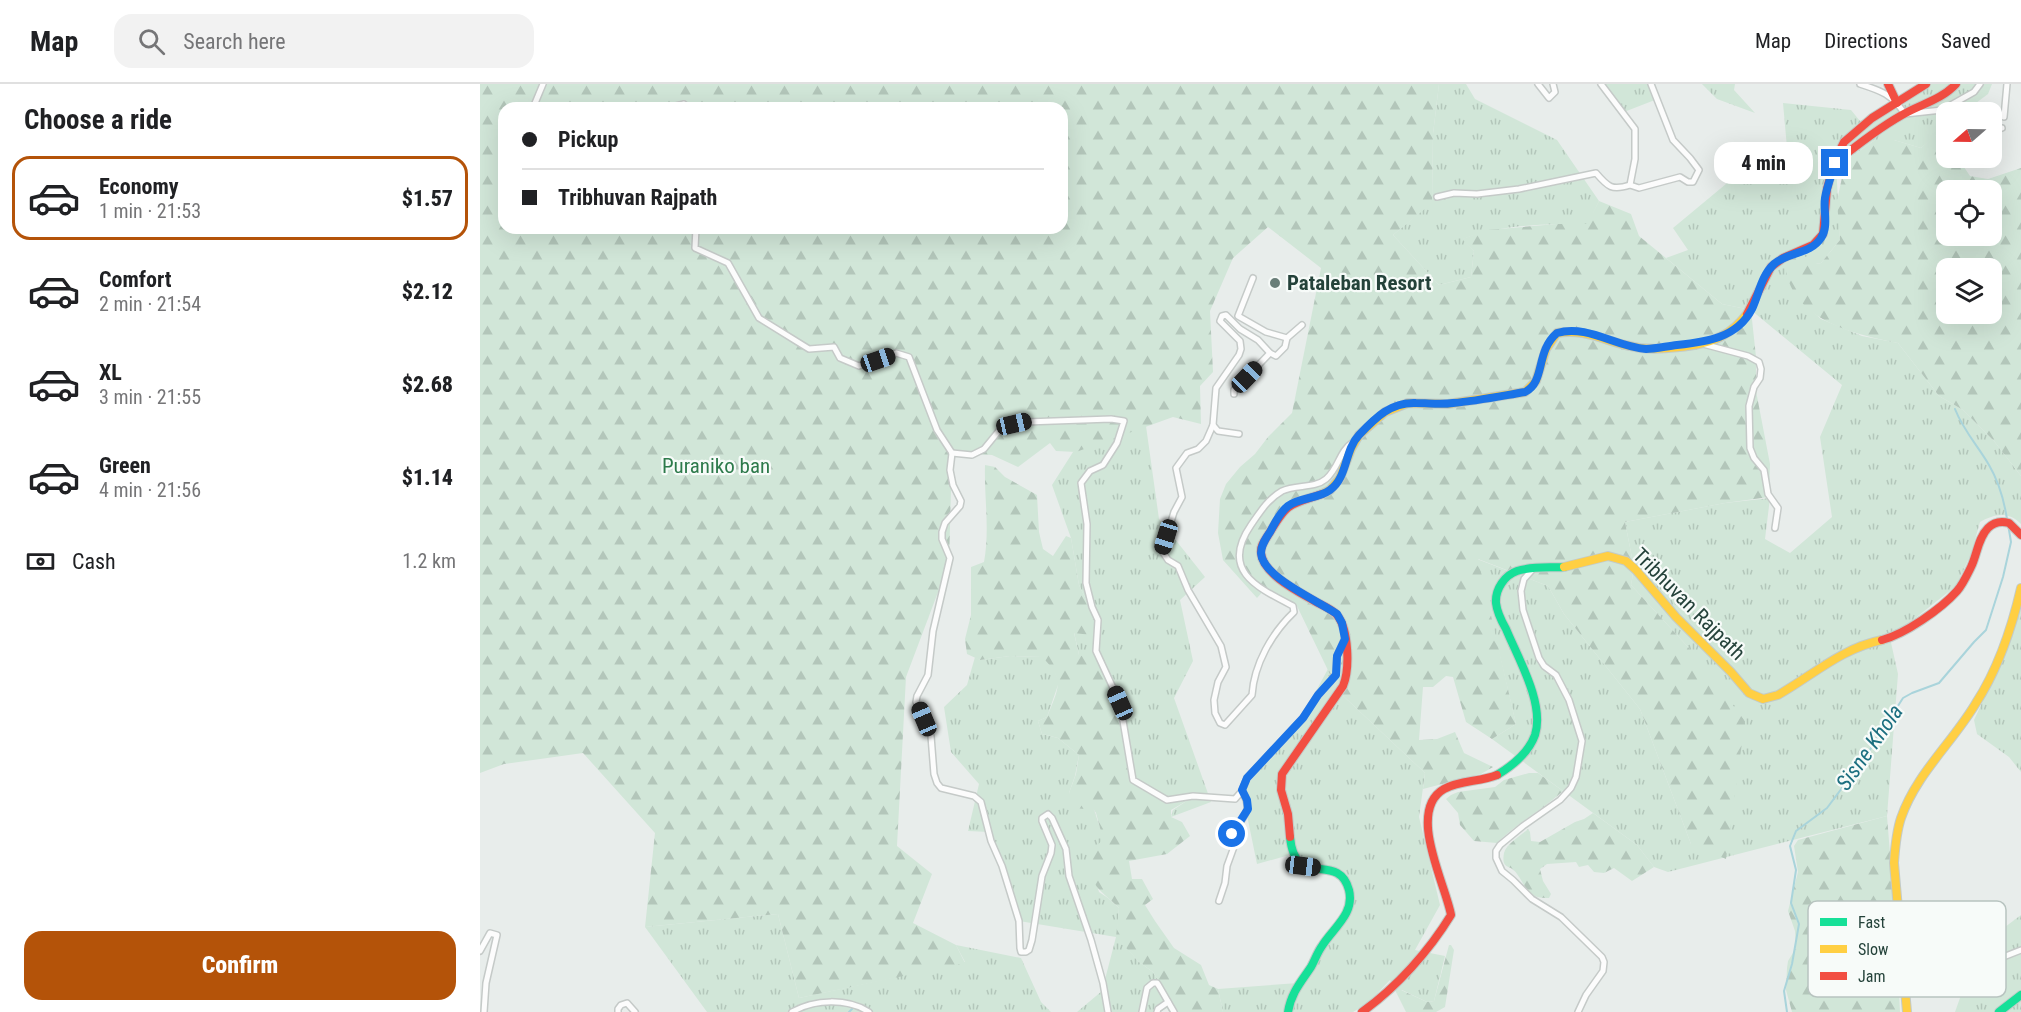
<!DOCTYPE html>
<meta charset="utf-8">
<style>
:root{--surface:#fff;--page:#f2f2f2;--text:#202124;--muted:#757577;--line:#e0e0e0;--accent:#b45309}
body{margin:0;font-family:"Roboto Condensed",sans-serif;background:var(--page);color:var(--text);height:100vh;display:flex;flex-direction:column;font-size:22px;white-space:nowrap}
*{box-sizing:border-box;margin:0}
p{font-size:20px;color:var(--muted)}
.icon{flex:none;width:33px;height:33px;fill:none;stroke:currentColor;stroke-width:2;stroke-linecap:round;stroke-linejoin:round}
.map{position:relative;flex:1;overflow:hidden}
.details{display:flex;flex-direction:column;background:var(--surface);width:480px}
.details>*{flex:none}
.hud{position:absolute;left:18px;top:18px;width:570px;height:132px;border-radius:18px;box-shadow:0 6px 24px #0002;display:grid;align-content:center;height:132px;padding:0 24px;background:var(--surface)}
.needle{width:39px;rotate:250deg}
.buttons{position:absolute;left:1456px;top:18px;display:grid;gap:12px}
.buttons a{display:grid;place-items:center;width:66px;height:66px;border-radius:12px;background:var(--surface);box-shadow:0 6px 24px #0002;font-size:30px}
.end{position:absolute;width:27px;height:27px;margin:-14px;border:8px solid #1a73e8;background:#fff;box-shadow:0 0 0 3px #fff}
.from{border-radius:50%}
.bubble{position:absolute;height:42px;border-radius:18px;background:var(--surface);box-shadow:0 6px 24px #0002;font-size:20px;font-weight:800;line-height:42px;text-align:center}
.car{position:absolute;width:18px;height:36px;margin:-18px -9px;border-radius:8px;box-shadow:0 0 4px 2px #0007;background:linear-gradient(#222 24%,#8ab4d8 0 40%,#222 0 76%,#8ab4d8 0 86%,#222 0)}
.hud b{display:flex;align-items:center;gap:21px;height:57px;font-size:22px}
.hud b+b{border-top:2px solid var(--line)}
.hud i{width:15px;height:15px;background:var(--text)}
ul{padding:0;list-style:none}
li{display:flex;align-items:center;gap:18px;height:84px;margin:0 12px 9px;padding:0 12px;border:3px solid transparent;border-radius:18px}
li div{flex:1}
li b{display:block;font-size:22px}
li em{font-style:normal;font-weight:800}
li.current{border-color:var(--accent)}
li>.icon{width:54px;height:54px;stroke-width:1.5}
h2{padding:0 24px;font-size:27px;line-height:72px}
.pay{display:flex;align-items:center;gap:15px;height:66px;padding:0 24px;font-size:22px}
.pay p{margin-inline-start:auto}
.primary-button{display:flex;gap:12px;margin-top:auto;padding:12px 24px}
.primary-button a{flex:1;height:69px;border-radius:18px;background:var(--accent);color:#fff;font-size:24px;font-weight:800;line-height:69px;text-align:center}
header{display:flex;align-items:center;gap:36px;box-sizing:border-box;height:84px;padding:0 30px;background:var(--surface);border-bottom:2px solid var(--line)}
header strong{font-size:28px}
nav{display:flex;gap:33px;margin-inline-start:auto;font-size:21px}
.search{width:420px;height:54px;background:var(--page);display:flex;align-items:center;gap:15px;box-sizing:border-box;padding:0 21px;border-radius:18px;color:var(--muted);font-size:22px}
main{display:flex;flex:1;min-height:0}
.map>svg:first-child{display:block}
.grass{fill:url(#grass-tufts)}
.forest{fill:url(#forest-firs);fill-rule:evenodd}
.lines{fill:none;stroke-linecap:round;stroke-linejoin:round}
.stream{stroke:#a9d4db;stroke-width:2}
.street-casing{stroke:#c5cac8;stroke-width:8}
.fast-casing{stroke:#c3cbc8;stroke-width:10}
.slow-casing{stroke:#c3cbc8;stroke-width:10}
.jam-casing{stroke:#c3cbc8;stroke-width:10}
.street{stroke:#fcfcfc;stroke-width:5}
.fast{stroke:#16e098;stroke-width:8}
.slow{stroke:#ffcf43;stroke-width:8}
.jam{stroke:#f24e42;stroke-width:8}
.route{stroke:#1a73e8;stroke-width:8}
.poi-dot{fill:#697e78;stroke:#f7fbf9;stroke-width:2}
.labels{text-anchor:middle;stroke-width:4.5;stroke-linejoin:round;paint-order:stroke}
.poi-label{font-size:21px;font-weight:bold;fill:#24423a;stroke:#f7fbf9;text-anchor:start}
.park-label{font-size:21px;fill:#2d7a4b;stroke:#f7fbf9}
.street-label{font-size:21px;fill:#24423a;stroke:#f7fbf9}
.water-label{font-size:22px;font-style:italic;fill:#1c6f80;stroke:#f7fbf9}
.key{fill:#f7fbf9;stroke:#b8c4c0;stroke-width:1.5}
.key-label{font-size:16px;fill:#24423a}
</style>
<header>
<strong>Map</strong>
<div class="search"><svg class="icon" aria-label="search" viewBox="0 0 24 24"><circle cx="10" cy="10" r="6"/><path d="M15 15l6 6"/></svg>Search here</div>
<nav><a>Map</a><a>Directions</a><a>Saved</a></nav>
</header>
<main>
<section class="details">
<h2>Choose a ride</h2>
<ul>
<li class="current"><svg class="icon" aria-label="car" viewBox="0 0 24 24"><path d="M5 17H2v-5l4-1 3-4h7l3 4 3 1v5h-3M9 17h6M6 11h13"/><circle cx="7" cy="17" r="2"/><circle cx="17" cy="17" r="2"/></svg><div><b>Economy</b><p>1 min · 21:53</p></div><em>$1.57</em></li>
<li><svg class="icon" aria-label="car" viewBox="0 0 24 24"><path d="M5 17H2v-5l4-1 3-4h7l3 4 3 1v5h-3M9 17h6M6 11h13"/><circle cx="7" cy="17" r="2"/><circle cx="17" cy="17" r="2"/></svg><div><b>Comfort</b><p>2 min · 21:54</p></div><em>$2.12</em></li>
<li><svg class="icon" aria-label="car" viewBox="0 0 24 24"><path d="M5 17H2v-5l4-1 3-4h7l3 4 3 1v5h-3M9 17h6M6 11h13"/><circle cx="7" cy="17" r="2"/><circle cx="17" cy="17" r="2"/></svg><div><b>XL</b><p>3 min · 21:55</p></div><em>$2.68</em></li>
<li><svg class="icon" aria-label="car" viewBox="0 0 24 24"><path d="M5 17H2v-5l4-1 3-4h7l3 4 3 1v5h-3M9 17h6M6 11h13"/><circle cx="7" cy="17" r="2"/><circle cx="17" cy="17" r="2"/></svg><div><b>Green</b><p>4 min · 21:56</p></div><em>$1.14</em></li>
</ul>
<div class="pay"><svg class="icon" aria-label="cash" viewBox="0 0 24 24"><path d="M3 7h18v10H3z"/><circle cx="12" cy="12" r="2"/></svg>Cash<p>1.2 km</p></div>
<div class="primary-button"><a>Confirm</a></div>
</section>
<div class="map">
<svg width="1541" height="928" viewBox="0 0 1541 928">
<defs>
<pattern id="grass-tufts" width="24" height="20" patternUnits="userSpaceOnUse" patternTransform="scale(1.5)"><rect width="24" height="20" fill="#d1e6d8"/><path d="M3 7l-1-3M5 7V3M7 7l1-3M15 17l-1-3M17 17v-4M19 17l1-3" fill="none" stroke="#b3c6ba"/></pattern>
<pattern id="forest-firs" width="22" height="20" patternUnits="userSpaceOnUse" patternTransform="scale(1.5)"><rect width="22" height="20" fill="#d1e6d8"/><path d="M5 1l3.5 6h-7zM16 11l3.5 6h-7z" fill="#b3c6ba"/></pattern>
</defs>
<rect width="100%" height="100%" fill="#e8edeb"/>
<g class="grass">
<path d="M959,0H986L995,15L1077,56L1119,117L1108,140C1066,140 1022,140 983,155L994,167L991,193L959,201L913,151L952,118L953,50Z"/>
<path d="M1121,0H1175L1180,14L1144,28Z"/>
<path d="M1222,0H1255L1254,6L1275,29L1237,15Z"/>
<path d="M1441,0H1512L1508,10L1484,28H1467V42L1441,64L1414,56H1395L1372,72L1356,79L1360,156L1341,179L1336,180L1320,216L1341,235L1382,252L1418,259L1459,312L1483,326L1514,357L1541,392V440C1528,427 1515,430 1500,438L1491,470L1476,502L1410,554L1418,590L1407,732L1188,788L1174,783L1157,761L1012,655L1036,640L997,475L1068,502L1084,530L1160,625L1211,760L1208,563L1151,501L1154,484L1145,438L1245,419L1290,414L1285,455L1310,469L1352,433L1340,353L1362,301L1271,226L1242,220L1186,174L1208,166L1193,144L1264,85L1301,83L1308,75L1303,19L1371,26L1380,37L1417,19Z"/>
<path d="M666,342L679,435L725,493L700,516L713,577L694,614L731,718L691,733L693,726L708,716L684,719L672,708L656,702L650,694L643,641L632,609L599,571L594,548L616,536L599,501L591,454L572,401L593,368Z"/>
<path d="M1541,524V688L1529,673L1497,650L1494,636L1522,576Z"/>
<path d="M530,572L563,573L573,583L579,598L567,633L558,637L562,650L578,654L599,671L595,692L589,709L614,726L624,755L609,772L619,808L628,814L639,824L637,853L659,878L673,888L697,928H689L687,924L680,928H597L622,907L636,853L539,837L509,748L488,747L499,700L471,668L464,623L487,601L495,573L500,576Z"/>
<path d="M848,585L858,607L945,689L939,733L960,821L935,866L965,872L954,917L947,918L922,906L917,910L910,896L888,919L873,928H743L738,905L818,899L868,828L865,795L823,782L813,770L777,780L762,707L819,638Z"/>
<path d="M298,830L319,914L485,878L476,861L541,874L561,918L571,928H227L165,843Z"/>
<path d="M1541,831V928H1475L1486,897L1509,855Z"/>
</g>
<g class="forest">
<path d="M0,0H959L953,50L952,119L913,151L959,201L991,193L994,167L982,155L1007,146L1077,140H1107L1119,117L1151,130L1159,152L1242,220L1271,226L1276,273V307L1290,380L1289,413L1245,419L1145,438L1154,484L1151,501L1208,563L1265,637L1246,775L1211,760L1160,625L1084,530L1068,502L998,475L1036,640L1012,655L986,638L973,593L966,592L953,603H943L939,656L957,655L975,648L984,669L1013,683L1001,690L943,705L945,689L858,607L816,520L786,504L777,514L743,476L738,449L740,415L746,400L760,383L775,370L788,353L812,329L841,184L788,143L753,174L730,227L733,288L720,302L721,340L693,333L596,368L576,367L570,359L538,383L512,371L472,369L469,479L426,593L417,762L452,790L433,839L476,861L485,879L319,914L298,830L165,843L175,749L103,669L24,680L0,689ZM24,24H582V144H24Z"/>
<path d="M1455,51L1467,58V74H1478L1490,92L1508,95L1541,84V392L1514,357L1483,326L1459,312L1418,259C1372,250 1309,235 1305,179L1308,175L1320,169L1336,180L1341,179L1360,156L1357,117L1364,84L1372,72L1395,56H1414L1441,64ZM1467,106H1512V152H1467ZM1467,184H1512V230H1467Z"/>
<path d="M505,381L515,383L525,393L557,411L559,448L563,465L573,472L586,452L591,454L599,501L616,536L611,551L594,549L599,571L618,576L634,603L632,609L643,641L650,694L656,702L674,708L684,719L710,715L691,726V733L702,738L710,752L687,770L649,777L652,795H662L673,815L665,821L675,837L694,864L721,881L729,901L738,905L743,928H697L673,888L659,878L636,853L639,824C618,803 611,805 608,772L623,755L616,729L614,726L595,724L589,709L596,690L599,671L578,654L562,650L558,637L567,633C578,605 586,596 562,573L530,572L500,576L487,570L485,555L491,531V483L504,478C510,446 504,413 505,381Z"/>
<path d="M1049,689H1058L1083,707C1062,726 1037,739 1017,759L994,757L980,741L978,729L966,715L971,711L978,708L1015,703L1024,696Z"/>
<path d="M1113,729L1157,761L1174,783L1152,797L1134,784L1124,789L1114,788L1108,781L1099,783L1096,778L1067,780L1060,785L1063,797L1071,810L1069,814C1048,815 1047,804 1037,790C1030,779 1021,787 1024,769C1026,760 1042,751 1048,745L1050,748L1051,757L1060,758L1095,738L1104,735Z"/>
<path d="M1407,732L1415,832L1420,928H1312L1306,906L1307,884L1308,877L1316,864L1315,847L1308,827L1318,788L1314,762L1318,756Z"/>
<path d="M969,861H971L974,866L973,872L965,923L956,928H926L917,910L921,906L947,918L954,917Z"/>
</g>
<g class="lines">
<g class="stream">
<path d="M1475,325C1483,346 1498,362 1509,381C1519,398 1524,416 1527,435"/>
<path d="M369,928L373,924"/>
<path d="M1307,928L1304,907L1312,880L1319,840L1311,819L1316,786L1310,762L1316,747L1347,724L1386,672L1423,614L1432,609L1459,599L1494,558L1506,546L1523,493L1531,458L1528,440"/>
</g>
<g class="street-casing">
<g id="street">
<path d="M1058,0L1069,14L1075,8L1073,0"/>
<path d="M1121,0L1155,45V75L1150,101L1159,104L1200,93L1208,98H1213L1219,86L1210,74L1193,56L1171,0"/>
<path d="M1380,0C1402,7 1411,10 1425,30L1462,26L1494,8L1500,0"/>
<path d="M53,24L63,0"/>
<path d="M188,24L204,20L208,24"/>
<path d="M1524,33L1527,0"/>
<path d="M1512,46L1522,44"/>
<path d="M957,113L974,109L997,110L1039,105L1116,89C1128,103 1132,107 1150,101"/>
<path d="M216,144L215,164L248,179L279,234L329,265L354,263L360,274L379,282L416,269L429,273L457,346L472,369"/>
<path d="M773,194L758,232L786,248L807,254"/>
<path d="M822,241L807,254L805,263L796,272L790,269L778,256L760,245L746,231L742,232L740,237L760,257L761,265L759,271L736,304L733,341L726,357L718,365L707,369L696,384L702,413L694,428L682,467L688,476L698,482L708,506L741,562L746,583L738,598L734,616L735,629L740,639L745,641L772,611C774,580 792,549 814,528L813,522C776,503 740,486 771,441C780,428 788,415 802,407C816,400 834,405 846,395C859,384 859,367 873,358"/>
<path d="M1223,260L1268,272L1279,278L1281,285L1280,294L1274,303L1269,322L1270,364L1274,374L1284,386L1288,410L1298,424L1295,444"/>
<path d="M754,310V306L761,298H764L767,293L790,269"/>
<path d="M733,341L738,347L759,350"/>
<path d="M472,369L470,386L473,401L481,417L480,422L465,439L462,448V455L470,474L453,547L448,591L437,612L436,618L451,652L454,690L457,699L461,704L494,712L501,718L511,757L522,782L539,837L540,864L541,868H546L549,866L552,856L562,792L571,769L572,761L562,737V734L568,730L572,734L586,765L589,792L611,856L623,899L628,928"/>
<path d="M472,369L492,371L504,365L522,343L546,338L631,335L644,337L637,359L623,381L610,387L601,399L607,440L606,499L612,523L618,536L616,567L640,619L653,696L687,716L713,712L755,715L762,707L767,694L823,634L838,611L851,597L856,590L857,572L864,556"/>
<path d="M1053,485L1044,495L1041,507L1043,526L1059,574L1064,582L1076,591L1089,616L1102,657L1096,693L1091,704L1080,716L1043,742L1020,761L1016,767V774L1022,787L1033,796L1052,815L1081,833L1122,873L1124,878L1123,887L1106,911L1098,928"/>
<path d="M739,817L745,799L747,782L755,760L750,755L752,750C763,732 774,728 762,707"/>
<path d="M1491,821C1488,841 1489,856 1470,864L1466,882L1473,888H1485L1541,866"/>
<path d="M0,867L10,849L17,851L6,899L4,928"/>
<path d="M138,928V925L141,921L147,919L155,928"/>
<path d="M312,928C335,915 367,914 389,928"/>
<path d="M662,928L667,904L673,899H677L679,902L694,928"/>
<path d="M677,928L678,925L688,918"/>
</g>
</g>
<g class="fast-casing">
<g id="fast">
<path d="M1017,691C1032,682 1049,668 1055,651C1065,620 1038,574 1026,545C1022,538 1017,528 1016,519C1015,505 1025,491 1037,487C1052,482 1069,484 1084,483"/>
<path d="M808,928C811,909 821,898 831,883C835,876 837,869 842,862C853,844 875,830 869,806C858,766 815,807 810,753"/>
<path d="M1519,928L1541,911"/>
</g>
</g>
<g class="slow-casing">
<g id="slow">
<path d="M842,410L850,406L860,394L871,365L879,351L905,328L928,319L968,320L1045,308L1056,297L1066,265L1077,249C1104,244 1125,257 1150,262C1172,268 1222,263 1242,252C1252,247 1260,239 1267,230"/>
<path d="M1084,483L1128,472L1146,477L1156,486L1196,533L1251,588L1269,609L1283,615L1298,611C1333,591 1362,564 1402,556"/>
<path d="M1427,928L1414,779C1415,764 1416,749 1421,734C1436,690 1473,658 1496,619C1518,585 1532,543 1541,504"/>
</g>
</g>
<g class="jam-casing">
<g id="jam">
<path d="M1408,0L1417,19"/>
<path d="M1356,78C1377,61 1399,44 1422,31C1441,20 1461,16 1476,0"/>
<path d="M1267,230L1291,183L1303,174L1333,161L1343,150L1347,105L1354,78L1364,58L1392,34L1446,0"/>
<path d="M1402,556C1425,550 1461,525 1477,507C1483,500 1487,491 1491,483C1497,471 1498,454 1508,444C1514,438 1522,437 1529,439L1541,451"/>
<path d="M810,753L808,730L801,706L802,690L863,602C870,585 869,546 857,531C853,526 844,522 838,519C821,509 783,491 781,469C780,461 786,455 790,448C808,418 809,421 842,410"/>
<path d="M882,928C917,903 949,867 971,831C966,801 926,727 964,705C980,696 1000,698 1017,691"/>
</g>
</g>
<use href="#street" class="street"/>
<use href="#fast" class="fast"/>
<use href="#slow" class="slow"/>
<use href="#jam" class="jam"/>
</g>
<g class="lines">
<path class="route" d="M752,750L768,725L767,716L762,706L767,694L823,634L838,611L856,591L857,572L865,555L862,539L857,530C839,517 782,493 781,469C781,461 786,454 790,448C795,439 799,429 808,422C820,413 838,415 850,406C868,393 864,367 879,351C896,333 911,318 936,319C949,319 961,321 973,319C997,317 1021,312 1045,308C1066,297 1055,268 1077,249C1107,240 1136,263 1166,265C1176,265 1187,262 1197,261C1226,258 1257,254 1272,225C1279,210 1281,192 1294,180C1307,168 1331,170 1341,154C1349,142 1343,127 1345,114C1347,102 1352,90 1355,79"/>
</g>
<circle class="poi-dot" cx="795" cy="199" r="6"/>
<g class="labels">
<g class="poi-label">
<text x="807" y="206">Pataleban Resort</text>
</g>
<g class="park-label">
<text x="236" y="389">Puraniko ban</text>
</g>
<g class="street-label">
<text transform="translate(1209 520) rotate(45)" y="7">Tribhuvan Rajpath</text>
</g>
<g class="water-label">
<text transform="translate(1389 663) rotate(-55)" y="8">Sisne Khola</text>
</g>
</g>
<rect x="1328" y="817" width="198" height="96" rx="9" class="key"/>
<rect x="1340" y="834" width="27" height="8" fill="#16e098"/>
<rect x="1340" y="861" width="27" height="8" fill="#ffcf43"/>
<rect x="1340" y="888" width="27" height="8" fill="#f24e42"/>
<g class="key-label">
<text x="1378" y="844">Fast</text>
<text x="1378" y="871">Slow</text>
<text x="1378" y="898">Jam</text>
</g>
</svg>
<div class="buttons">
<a><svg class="needle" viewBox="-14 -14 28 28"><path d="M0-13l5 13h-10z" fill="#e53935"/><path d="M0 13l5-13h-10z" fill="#757577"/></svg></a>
<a><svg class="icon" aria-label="locate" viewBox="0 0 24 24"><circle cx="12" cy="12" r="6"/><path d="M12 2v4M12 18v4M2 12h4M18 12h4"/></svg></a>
<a><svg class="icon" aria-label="layers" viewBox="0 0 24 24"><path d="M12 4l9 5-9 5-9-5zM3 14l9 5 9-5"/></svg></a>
</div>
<i class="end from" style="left:752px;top:750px"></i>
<i class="end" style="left:1355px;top:79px"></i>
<div class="bubble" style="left:1234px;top:58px;width:99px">4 min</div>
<i class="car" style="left:398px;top:276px;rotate:71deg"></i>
<i class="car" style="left:767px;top:293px;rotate:44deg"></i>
<i class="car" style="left:534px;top:340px;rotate:77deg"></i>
<i class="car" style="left:686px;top:453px;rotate:197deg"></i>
<i class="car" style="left:640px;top:619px;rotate:336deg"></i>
<i class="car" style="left:444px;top:635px;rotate:337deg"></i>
<i class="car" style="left:823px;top:782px;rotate:97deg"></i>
<div class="hud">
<b><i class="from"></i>Pickup</b>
<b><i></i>Tribhuvan Rajpath</b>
</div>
</div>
</main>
